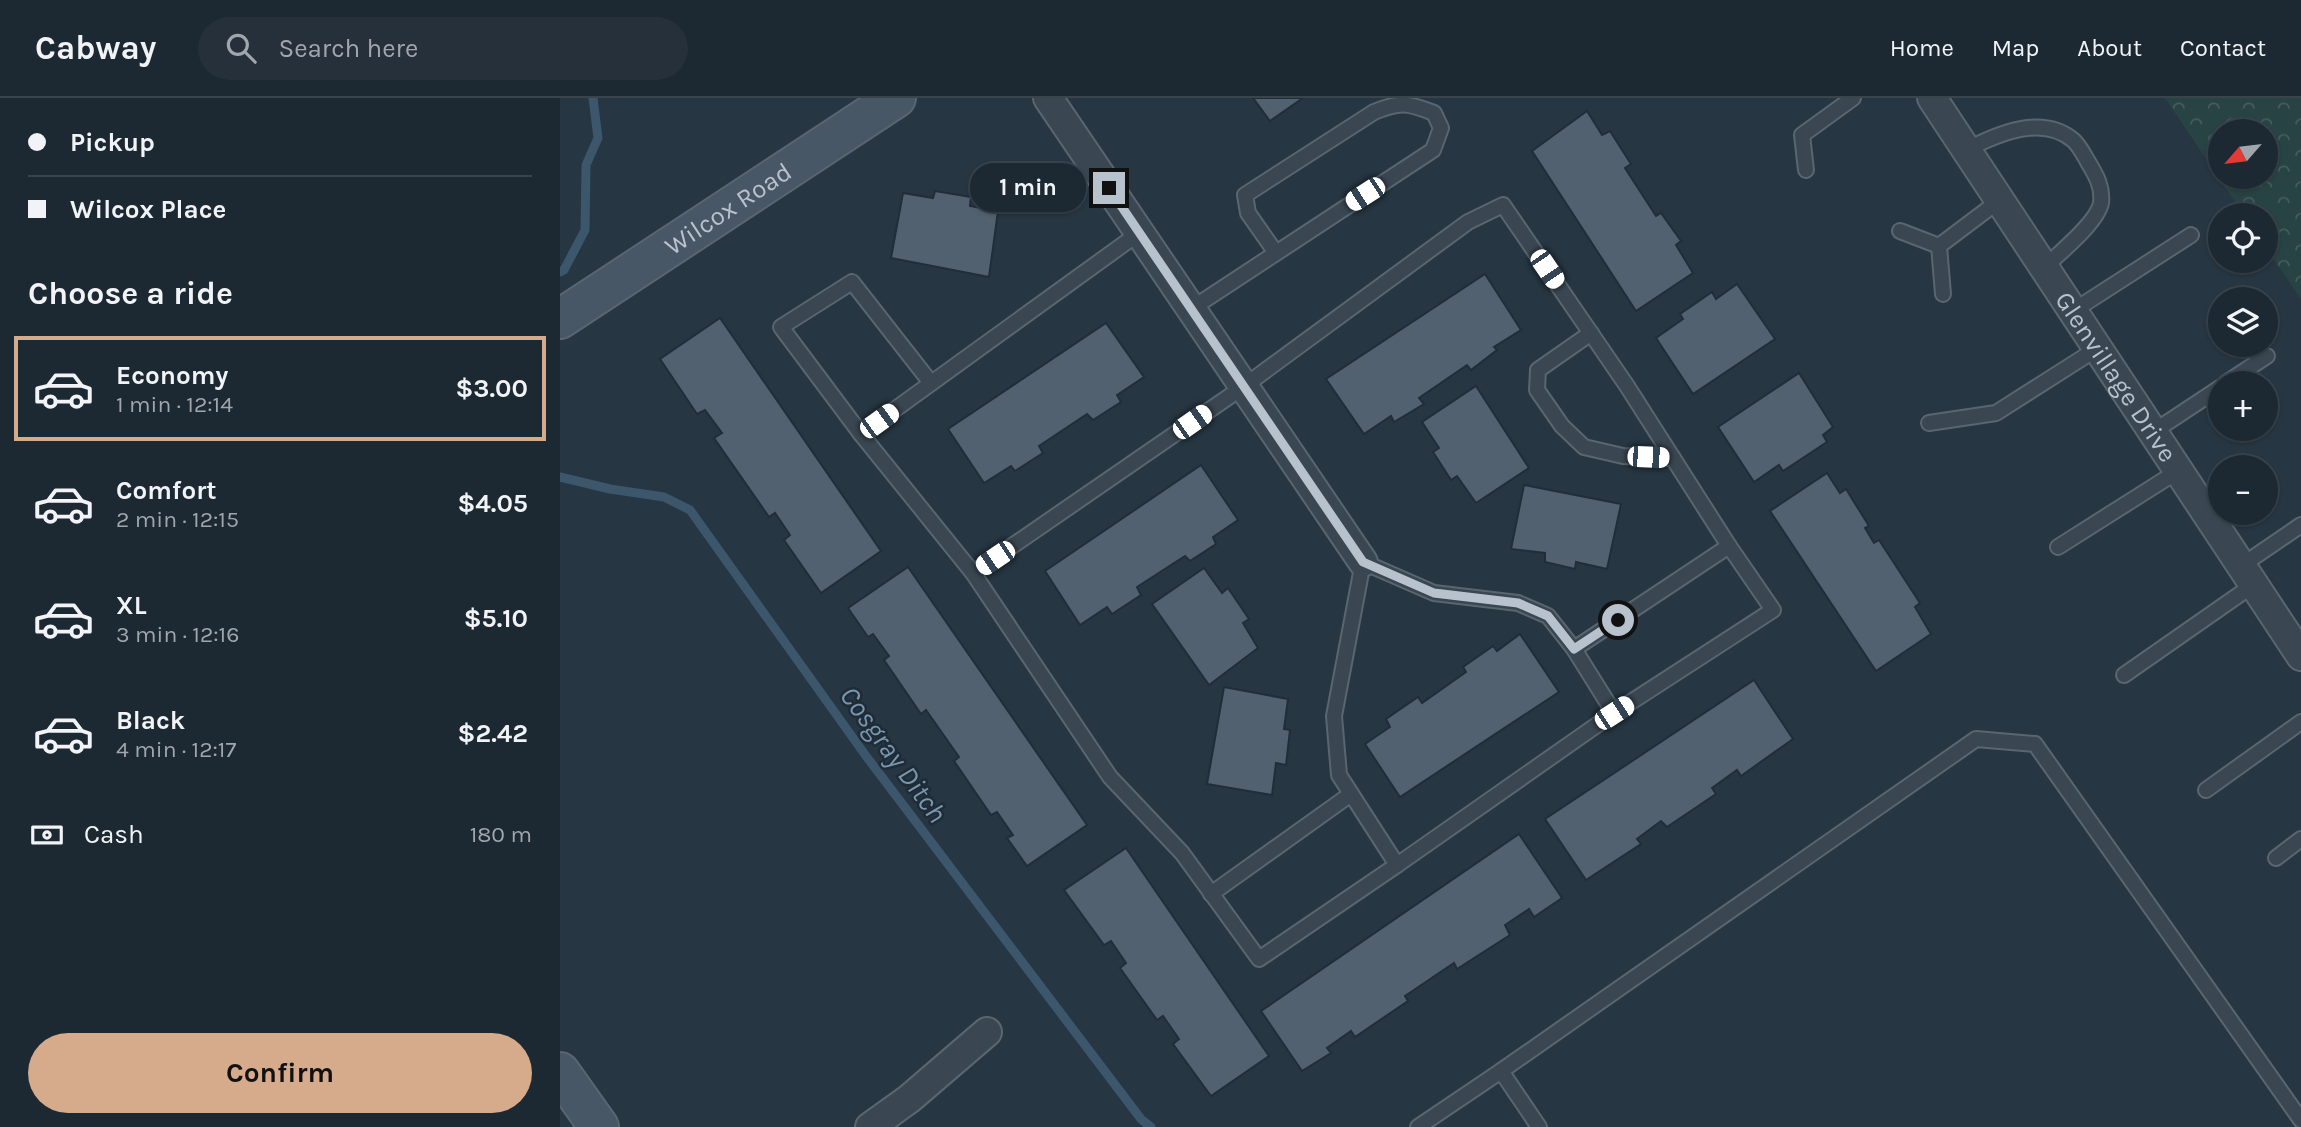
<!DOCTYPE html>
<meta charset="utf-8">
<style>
:root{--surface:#1c2832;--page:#25303a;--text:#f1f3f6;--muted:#a0a6ac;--line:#3a444d;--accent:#d6ab8b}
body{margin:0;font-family:Karla,sans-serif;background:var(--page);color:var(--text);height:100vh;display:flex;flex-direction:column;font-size:26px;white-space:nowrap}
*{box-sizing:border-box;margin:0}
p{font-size:23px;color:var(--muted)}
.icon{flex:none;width:38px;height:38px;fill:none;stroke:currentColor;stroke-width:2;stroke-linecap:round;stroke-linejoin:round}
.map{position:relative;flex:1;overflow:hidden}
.drawer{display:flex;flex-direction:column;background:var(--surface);width:560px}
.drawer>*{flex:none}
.hud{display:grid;align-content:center;height:154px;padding:0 28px;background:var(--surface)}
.needle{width:46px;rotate:242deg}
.controls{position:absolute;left:1648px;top:21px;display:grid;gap:14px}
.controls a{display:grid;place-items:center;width:70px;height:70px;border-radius:50%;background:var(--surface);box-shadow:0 2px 5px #0004,0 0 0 2px var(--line);font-size:35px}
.end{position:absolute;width:32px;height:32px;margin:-16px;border:9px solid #b8c2cc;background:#111;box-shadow:0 0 0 4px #111}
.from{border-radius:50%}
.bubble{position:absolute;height:49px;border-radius:24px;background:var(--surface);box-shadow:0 2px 5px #0004,0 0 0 2px var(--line);font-size:23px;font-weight:700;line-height:49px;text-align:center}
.car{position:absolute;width:21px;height:42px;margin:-21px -10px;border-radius:9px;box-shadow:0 0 5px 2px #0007;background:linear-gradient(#fff 24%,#345 0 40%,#fff 0 76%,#345 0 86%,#fff 0)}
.hud b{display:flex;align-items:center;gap:24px;height:66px;font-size:26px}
.hud b+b{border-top:2px solid var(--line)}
.hud i{width:18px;height:18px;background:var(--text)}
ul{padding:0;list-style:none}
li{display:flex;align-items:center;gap:21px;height:105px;margin:0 14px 10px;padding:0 14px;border:4px solid transparent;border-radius:0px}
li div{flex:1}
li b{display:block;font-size:26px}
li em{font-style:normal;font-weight:700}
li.current{border-color:var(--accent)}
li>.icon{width:63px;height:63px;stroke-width:1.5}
h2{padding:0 28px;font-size:32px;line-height:84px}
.pay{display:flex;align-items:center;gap:18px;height:77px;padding:0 28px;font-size:26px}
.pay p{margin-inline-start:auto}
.cta{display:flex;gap:14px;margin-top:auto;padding:14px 28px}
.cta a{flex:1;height:80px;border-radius:42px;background:var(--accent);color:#111;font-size:28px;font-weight:700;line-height:80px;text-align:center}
header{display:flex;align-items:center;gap:42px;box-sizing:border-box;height:98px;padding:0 35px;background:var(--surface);border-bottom:2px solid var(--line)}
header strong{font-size:33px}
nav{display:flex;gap:38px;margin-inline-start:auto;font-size:24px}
.search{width:490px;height:63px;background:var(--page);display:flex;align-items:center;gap:18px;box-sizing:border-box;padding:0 24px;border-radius:38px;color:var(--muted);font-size:26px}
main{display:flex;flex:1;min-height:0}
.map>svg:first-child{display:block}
.park{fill:url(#park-crowns);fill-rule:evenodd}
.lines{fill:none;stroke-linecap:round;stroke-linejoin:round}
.stream{stroke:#3c566b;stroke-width:9}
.building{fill:#52616f;stroke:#212e39;stroke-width:2}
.lane-casing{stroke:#59656f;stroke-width:18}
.street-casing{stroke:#59656f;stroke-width:32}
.secondary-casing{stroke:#59656f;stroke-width:42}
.lane{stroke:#3a4752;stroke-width:14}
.street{stroke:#3a4752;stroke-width:28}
.secondary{stroke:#485765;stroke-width:38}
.route{stroke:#b8c2cc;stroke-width:9}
.labels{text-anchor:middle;stroke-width:5;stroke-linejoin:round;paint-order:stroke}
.street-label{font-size:26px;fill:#b8c2cc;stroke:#1f2c37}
.water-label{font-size:28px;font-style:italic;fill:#7896ae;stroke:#1f2c37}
</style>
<header>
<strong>Cabway</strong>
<div class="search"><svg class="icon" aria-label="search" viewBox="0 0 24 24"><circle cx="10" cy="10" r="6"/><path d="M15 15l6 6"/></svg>Search here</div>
<nav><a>Home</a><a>Map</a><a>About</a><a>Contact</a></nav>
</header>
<main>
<section class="drawer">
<div class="hud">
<b><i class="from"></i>Pickup</b>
<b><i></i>Wilcox Place</b>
</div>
<h2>Choose a ride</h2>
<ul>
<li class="current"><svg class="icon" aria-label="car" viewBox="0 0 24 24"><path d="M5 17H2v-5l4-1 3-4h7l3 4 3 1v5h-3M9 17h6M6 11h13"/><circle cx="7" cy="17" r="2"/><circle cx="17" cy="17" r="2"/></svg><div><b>Economy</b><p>1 min · 12:14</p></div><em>$3.00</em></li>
<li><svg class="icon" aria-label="car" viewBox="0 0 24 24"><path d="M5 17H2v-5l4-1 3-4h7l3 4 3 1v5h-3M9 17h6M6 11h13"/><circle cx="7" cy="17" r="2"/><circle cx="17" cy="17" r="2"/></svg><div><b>Comfort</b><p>2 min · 12:15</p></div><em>$4.05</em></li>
<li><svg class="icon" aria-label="car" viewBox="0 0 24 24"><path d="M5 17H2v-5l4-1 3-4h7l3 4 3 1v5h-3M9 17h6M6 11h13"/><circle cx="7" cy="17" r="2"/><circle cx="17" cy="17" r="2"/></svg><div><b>XL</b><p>3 min · 12:16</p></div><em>$5.10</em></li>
<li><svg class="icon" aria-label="car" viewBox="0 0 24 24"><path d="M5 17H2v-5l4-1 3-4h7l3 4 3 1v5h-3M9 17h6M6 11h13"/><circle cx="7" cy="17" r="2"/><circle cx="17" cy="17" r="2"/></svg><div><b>Black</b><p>4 min · 12:17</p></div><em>$2.42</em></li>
</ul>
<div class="pay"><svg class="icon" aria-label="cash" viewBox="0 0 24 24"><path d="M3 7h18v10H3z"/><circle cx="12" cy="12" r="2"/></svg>Cash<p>180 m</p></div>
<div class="cta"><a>Confirm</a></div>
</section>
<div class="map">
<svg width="1741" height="1029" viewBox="0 0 1741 1029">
<defs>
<pattern id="park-crowns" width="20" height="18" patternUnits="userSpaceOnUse" patternTransform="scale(1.75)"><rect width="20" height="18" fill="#284343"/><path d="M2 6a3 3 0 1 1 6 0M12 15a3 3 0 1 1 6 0" fill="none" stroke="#455c5d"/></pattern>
</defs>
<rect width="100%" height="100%" fill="#263642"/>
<path class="park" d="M1605,0H1741V201L1706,150V117H1684ZM1661,33H1706V79H1661Z"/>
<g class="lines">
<g class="stream">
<path d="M0,174L4,172L25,132L26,67L38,40L33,0"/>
<path d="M0,379L50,391L104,399L130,412L306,658L581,1021L591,1029"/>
</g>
</g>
<g class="building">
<path d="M693,0H743L710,23Z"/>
<path d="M1027,13L1042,37L1050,33L1071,66L1065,70L1096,118L1101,115L1121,143L1116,147L1133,175L1076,213L972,53Z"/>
<path d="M375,93L411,99L410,108L438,113L429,179L331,160L343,95L373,100Z"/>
<path d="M925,176L961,232L934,249L937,252L911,272L907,267L859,300L864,306L834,324L831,318L804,336L766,281Z"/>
<path d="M1177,186L1215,241L1133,296L1096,240L1123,221L1120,216L1152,194L1156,201Z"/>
<path d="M160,220L321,453L261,495L224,442L230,437L215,415L209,419L154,340L162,335L145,312L137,316L100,261Z"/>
<path d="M546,225L584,279L557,297L561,304L533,322L527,316L479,348L483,355L455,373L451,368L424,385L388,331Z"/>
<path d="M1239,275L1273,329L1263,337L1267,344L1223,373L1219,367L1194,384L1158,329Z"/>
<path d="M916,288L969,370L916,405L897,378L891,382L873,354L879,350L862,324Z"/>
<path d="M641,367L678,422L653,439L656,446L630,463L625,458L577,489L581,497L552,516L547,509L520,527L485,473Z"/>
<path d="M1267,375L1280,395L1286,391L1309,428L1305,430L1314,445L1319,442L1360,505L1355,509L1371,536L1316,573L1210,413Z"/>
<path d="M964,387L1061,406L1047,471L1016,464L1015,471L985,464V455L951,451Z"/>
<path d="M348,469L527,727L467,768L447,740L453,737L437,714L431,717L394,663L399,659L366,612L361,616L324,562L329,558L313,536L308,539L288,510Z"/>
<path d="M644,470L662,495L668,490L689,521L683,525L698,550L649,587L592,506Z"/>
<path d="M960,536L999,594L840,699L805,646L830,629L826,621L858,599L862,605L906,574L903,569L933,548L937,553Z"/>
<path d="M1194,582L1233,641L1181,678L1177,672L1152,690L1156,696L1107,729L1101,723L1077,741L1081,746L1026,782L985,721Z"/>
<path d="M664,589L728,601L724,631L730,632L726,667L716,665L712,697L647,686Z"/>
<path d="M959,736L1002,800L974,819L969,811L945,827L950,837L897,871L894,865L845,898L848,903L795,939L791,933L767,950L771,955L742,973L701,913Z"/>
<path d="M566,750L709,958L651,998L613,946L619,941L603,918L597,922L560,870L566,865L551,843L544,847L504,792Z"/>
</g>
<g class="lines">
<g class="lane-casing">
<g id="lane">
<path d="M1406,52C1437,36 1482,16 1513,42C1519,47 1524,57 1528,64C1536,77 1543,89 1541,105C1537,125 1499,155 1484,170"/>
<path d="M1246,72L1242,37L1293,0"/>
<path d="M1340,133L1379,148"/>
<path d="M1383,196L1379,148L1440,102"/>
<path d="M631,211L873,52L881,30L874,15C848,5 841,3 814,14L685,97L688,115L716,155"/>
<path d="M1513,213L1631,137"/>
<path d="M1031,235L978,272L977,292L1002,328L1024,349L1063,358L1113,360"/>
<path d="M1666,285L1707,258"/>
<path d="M1369,325L1436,315L1538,250"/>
<path d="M1593,334L1661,289"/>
<path d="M301,336L221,229L292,184L371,285"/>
<path d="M1498,449L1618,373"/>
<path d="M1681,468L1741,427"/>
<path d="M413,475L550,679L622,755L699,861L837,767L779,677L774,618L803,464L874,495L958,505L988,518L1014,551L1169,448L1067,288L943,107L908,124L683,289L413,475L301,336L579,135"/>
<path d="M1564,577L1693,487"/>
<path d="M1054,615L1213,512L1169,448"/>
<path d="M1646,692L1741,624"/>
<path d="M1716,760L1741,741"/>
<path d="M837,767L1054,615L1014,551"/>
<path d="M651,796L791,696"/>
<path d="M941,973L1416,641L1475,646L1741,1022"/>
<path d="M858,1029L941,973L979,1029"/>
</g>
</g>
<g class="street-casing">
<g id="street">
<path d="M488,0L803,464"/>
<path id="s1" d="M1372,0L1741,558"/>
<path d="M310,1029L349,1001L427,934"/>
</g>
</g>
<g class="secondary-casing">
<g id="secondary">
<path id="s2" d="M0,221L336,0"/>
<path d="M0,974L39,1029"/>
</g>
</g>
<use href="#lane" class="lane"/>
<use href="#street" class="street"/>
<use href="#secondary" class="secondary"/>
</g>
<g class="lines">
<path class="route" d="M549,90L803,464L874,495L958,505L988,518L1014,551L1058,522"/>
</g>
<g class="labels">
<g class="street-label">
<text dy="9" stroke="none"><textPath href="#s2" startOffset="201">Wilcox Road</textPath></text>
<text dy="9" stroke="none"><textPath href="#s1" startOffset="334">Glenvillage Drive</textPath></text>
</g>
<g class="water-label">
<text transform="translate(334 656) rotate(54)" y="10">Cosgray Ditch</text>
</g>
</g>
</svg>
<div class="controls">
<a><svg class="needle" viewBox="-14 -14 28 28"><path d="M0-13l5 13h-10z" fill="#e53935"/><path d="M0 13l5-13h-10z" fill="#a0a6ac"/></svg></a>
<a><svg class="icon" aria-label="locate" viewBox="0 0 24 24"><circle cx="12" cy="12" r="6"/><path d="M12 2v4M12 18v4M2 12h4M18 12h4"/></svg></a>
<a><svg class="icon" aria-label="layers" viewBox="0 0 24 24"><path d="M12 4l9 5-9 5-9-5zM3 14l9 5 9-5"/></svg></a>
<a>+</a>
<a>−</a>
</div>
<i class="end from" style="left:1058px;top:522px"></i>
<i class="end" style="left:549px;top:90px"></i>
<div class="bubble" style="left:410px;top:65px;width:116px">1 min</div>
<i class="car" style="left:805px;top:96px;rotate:237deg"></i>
<i class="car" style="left:987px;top:171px;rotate:146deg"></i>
<i class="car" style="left:319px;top:323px;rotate:54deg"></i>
<i class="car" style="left:632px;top:324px;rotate:55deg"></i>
<i class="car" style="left:1088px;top:359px;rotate:92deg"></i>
<i class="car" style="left:435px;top:460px;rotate:236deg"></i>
<i class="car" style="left:1054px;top:615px;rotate:57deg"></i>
</div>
</main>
